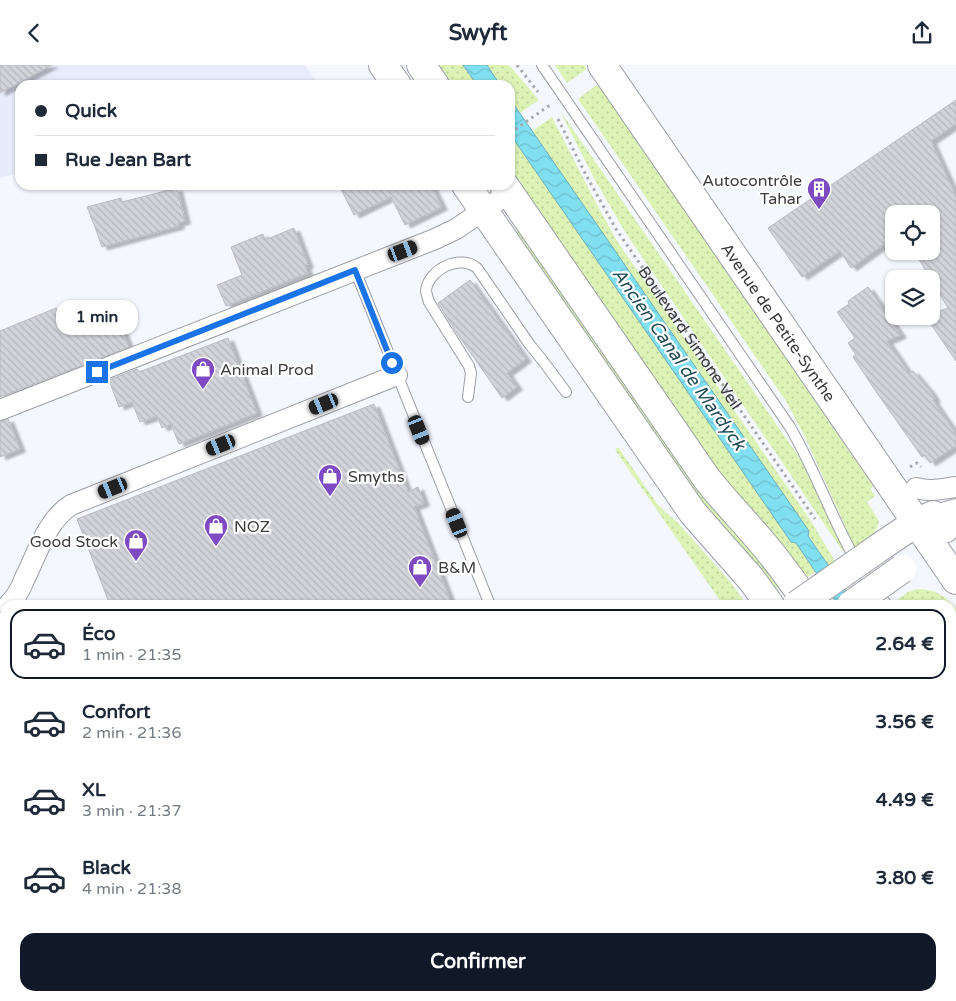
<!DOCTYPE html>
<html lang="fr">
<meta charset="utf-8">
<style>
:root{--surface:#fff;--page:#f6f6f7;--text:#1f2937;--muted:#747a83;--line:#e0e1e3;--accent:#111827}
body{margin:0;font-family:"Varela Round",sans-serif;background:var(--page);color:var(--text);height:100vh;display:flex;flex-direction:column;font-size:19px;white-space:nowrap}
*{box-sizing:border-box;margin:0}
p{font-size:16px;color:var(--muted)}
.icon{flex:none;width:28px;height:28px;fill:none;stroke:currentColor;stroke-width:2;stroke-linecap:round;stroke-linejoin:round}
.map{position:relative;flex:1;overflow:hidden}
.panel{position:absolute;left:0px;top:535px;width:956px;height:401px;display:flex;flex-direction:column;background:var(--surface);border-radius:15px 15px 0 0;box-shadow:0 1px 4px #0004}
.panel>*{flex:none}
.hud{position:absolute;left:15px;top:15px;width:500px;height:110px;border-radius:15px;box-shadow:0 1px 4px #0004;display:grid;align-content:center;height:110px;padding:0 20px;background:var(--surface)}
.tools{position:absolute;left:885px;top:140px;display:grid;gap:10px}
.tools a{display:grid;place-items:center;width:55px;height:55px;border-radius:10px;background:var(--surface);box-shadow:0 1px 4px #0004;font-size:25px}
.end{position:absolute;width:22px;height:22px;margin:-11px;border:6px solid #1a73e8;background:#fff;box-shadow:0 0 0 2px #fff}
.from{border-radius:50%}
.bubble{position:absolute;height:35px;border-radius:15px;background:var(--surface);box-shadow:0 1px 4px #0004;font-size:16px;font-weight:700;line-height:35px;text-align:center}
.car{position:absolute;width:15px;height:30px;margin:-15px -8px;border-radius:6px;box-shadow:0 0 4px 1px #0007;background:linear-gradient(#222 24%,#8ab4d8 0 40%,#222 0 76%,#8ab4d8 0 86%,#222 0)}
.hud b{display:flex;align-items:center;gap:18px;height:48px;font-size:19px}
.hud b+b{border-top:1px solid var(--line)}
.hud i{width:12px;height:12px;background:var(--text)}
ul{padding:9px 0 0;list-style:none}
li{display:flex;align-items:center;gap:15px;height:70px;margin:0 10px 8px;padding:0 10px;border:2px solid transparent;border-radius:15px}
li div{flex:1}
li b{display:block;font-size:19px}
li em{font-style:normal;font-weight:700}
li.on{border-color:var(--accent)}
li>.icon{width:45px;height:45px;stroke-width:1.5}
.cta{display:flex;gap:10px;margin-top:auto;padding:10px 20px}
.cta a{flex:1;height:58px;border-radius:15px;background:var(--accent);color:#fff;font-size:20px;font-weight:700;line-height:58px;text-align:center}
header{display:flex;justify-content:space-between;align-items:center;height:65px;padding:0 20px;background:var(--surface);font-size:22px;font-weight:700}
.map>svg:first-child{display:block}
.built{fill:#e8ecfa}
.grass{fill:url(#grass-dots)}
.water{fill:url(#water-waves);stroke:#6caebb}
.building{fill:url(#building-back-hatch);stroke:#babbc2;filter:url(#shadow)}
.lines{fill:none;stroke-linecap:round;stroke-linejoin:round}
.lane-casing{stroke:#9d9fa5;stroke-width:12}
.street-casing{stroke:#9d9fa5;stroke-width:22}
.secondary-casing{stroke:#9d9fa5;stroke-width:30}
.path{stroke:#a6a8ad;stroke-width:3;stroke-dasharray:2.5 4;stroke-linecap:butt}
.lane{stroke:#fff;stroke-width:10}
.street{stroke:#fff;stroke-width:20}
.secondary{stroke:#fff;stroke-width:28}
.secondary-bridge-casing{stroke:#9d9fa5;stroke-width:30;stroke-linecap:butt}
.secondary-bridge{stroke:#fff;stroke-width:28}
.route{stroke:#1a73e8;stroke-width:6}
.labels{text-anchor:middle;stroke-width:4.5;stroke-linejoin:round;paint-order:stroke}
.poi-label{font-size:16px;fill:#3c3c3f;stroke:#fff;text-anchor:start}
.street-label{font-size:16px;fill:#3c3c3f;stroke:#fff}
.water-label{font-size:18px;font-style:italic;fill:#214c54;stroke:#fff}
</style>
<header><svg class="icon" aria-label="back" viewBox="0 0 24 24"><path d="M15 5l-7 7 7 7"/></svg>Swyft<svg class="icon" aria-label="share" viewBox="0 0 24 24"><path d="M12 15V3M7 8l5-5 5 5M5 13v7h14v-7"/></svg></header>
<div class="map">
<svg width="956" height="936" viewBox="0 0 956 936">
<defs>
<pattern id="grass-dots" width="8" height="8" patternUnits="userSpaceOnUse" patternTransform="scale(1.25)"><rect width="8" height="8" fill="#ddf3b6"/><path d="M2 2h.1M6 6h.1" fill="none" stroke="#bfd19e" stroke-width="1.8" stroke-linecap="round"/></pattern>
<pattern id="water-waves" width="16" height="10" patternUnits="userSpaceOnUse" patternTransform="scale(1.25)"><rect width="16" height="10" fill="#80dff0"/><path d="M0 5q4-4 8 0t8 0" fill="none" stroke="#70c0cf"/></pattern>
<pattern id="building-back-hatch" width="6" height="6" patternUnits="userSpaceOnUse" patternTransform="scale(1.25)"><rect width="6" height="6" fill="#d3d4da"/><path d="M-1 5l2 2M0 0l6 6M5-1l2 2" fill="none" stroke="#b6b7bc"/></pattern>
<filter id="shadow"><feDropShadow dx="5.5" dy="3" stdDeviation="1" flood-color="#0004"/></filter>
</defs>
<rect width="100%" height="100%" fill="#f5f7fe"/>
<path class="built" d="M0,0H305L318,19L316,20H20V108L0,113Z"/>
<g class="grass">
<path d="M432,0H463L477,20H446Z"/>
<path d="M487,0H509L539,35L520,48L510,34V20H500Z"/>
<path d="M555,0H584L587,4L567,18Z"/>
<path d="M598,19L873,421L871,424L875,431L867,437L879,456C876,472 867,474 855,483L806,374L786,336L578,34Z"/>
<path d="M559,44L801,395L846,491L625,167L595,115Z"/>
<path d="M552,52L595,136L617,176L811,456L836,498L830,502L532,66Z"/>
<path d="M516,77L791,477L796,478L815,507L805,514L730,425L510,109V81Z"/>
<path d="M519,165L782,520L774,526L702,441L515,168Z"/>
<path d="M618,382L658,440L678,458L729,515L747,540H723L615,385Z"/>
<path d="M917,524C935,524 944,530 956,543V593L951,589V540H896L893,538L908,527Z"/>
<path d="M951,615L956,620V655L951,648Z"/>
</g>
<g class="water">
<path d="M463,0H487L500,20H477Z"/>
<path d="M510,34L809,466L808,471L856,540H838L796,478L791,477L510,69Z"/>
</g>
<g class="building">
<path d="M0,0H52L0,28Z"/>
<path d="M956,35V59L931,76L956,131V296L926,252L931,251V249L948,243L914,186H931V149H894V172L851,203L840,186L802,212L768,163Z"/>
<path d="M339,120H431L442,142L405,160L391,132L354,150Z"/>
<path d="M177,123L185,156L178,158L179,161L102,182L95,162L87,142L121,133L122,137Z"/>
<path d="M294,163L308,200L305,201L308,208L226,241L217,220L242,210L231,182L263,169L265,175Z"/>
<path d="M470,215L526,294L507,308L517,322L502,333L456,267L438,238Z"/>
<path d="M868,222L901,270L887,276L909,308L913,306L930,326L935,334L933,335L956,369V381L930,398L925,390L922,392L877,328L853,292L856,290L848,278L855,273L837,247L849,239L848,236Z"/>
<path d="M56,243L63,262L101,247L108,265L120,260L129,282L0,332V266Z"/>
<path d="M228,273L257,348L179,379L171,359L162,363L157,351L140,357L132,337L119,342L109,315L137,304L139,307Z"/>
<path d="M374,339L408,427L418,422L424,438L414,442L452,540H110L77,454Z"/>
<path d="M8,354L20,384L0,392V357Z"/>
</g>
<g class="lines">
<g class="lane-casing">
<g id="lane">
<path d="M542,0L790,362C824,420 842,488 887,540"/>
<path d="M355,205L490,540"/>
<path d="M468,332L471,308L469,301L429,237C428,233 426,229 426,225C429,204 460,189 477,203L530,280L543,296L566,327"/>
<path d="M951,601L956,605"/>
<path d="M0,795L5,808"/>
<path d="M53,931L55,936"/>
</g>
</g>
<g class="street-casing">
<g id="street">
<path d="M0,345L435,174L456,164L509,128"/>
<path d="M916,423C931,427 941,424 956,422"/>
<path d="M935,450L956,444"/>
<path d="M947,467L956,455"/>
<path d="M8,540C16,533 21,523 25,513C37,489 47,455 71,440L397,310"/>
<path d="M951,931L955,936"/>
<path d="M575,936L583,931"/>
<path d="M890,936L898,931"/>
</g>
</g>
<g class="secondary-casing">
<g id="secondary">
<path d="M383,0L397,20"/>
<path d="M421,0L435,20"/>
<path id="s2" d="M602,0L956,515"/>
<path d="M466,120L684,435L693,448L751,514L770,540"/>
<path d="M504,120L707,414C725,437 746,458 765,481C781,500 795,520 809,540"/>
<path d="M880,482L917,457L933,450"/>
<path d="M951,744L956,751"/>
<path d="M951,784L956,791"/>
<path d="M190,936L198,931"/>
<path d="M223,936L230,931"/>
</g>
</g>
<g class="path">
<path d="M517,0L538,27"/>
<path id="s1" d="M558,54L586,110L616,164L815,454"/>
<path d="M510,68L550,40"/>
<path d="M910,402L917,398L921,402"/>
<path d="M951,656L956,663"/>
</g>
<use href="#lane" class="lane"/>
<use href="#street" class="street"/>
<use href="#secondary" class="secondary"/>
<g class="secondary-bridge-casing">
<g id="secondary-bridge">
<path d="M797,540L880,482"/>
<path d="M851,540L902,504"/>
</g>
</g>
<use href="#secondary-bridge" class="secondary-bridge"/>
</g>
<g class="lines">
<path class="route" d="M97,307L355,205L392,298"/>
</g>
<defs>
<g id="building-pin" transform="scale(1.25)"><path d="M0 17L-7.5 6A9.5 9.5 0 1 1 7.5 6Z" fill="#7d4ac2" stroke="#fff"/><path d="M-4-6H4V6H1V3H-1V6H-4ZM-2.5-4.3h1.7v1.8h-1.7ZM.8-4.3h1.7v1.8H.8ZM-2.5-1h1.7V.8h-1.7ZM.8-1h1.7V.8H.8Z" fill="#fff"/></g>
<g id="shop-pin" transform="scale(1.25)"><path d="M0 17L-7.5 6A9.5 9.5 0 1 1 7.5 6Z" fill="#7d4ac2" stroke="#fff"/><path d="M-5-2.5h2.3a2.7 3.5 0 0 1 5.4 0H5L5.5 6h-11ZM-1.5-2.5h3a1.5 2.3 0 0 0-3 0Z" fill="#fff"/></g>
</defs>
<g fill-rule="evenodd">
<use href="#building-pin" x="819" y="124"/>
<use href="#shop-pin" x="203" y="304"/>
<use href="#shop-pin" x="330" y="411"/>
<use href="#shop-pin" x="216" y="461"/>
<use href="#shop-pin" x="136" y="476"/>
<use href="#shop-pin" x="420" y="502"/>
</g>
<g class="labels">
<g class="poi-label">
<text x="802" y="121" text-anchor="end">Autocontrôle<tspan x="802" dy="18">Tahar</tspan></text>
<text x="220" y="310">Animal Prod</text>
<text x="348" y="417">Smyths</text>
<text x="234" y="467">NOZ</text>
<text x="118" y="482" text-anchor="end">Good Stock</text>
<text x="438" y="508">B&amp;M</text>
</g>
<g class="street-label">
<text dy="6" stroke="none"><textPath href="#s2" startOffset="312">Avenue de Petite-Synthe</textPath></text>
<text dy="6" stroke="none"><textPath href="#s1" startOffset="256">Boulevard Simone Veil</textPath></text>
</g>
<g class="water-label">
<text transform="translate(679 294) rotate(55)" y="6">Ancien Canal de Mardyck</text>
</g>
</g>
</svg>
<div class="tools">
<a><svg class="icon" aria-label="locate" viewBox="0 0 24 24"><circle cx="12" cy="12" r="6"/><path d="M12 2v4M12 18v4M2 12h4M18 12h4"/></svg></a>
<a><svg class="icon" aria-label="layers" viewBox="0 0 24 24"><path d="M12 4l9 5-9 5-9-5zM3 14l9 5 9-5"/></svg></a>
</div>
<i class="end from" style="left:392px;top:298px"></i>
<i class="end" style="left:97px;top:307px"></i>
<div class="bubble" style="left:56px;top:235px;width:82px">1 min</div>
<i class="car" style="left:403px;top:186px;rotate:69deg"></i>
<i class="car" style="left:324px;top:339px;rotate:248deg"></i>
<i class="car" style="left:419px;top:365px;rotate:158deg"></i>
<i class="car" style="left:221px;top:380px;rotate:248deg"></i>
<i class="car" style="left:113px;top:423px;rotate:248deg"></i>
<i class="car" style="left:457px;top:458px;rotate:338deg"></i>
<div class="hud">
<b><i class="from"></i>Quick</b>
<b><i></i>Rue Jean Bart</b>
</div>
<section class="panel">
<ul>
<li class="on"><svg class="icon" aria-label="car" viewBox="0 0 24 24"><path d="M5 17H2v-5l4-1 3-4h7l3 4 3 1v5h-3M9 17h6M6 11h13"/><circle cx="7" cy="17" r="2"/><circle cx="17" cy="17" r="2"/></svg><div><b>Éco</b><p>1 min · 21:35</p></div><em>2.64 €</em></li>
<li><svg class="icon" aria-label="car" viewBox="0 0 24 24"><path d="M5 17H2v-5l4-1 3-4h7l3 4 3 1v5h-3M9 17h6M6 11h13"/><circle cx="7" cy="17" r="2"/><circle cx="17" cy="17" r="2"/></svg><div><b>Confort</b><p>2 min · 21:36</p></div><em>3.56 €</em></li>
<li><svg class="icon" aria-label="car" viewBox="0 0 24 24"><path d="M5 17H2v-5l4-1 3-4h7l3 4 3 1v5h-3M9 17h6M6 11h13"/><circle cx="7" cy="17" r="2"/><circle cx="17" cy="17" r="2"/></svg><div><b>XL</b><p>3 min · 21:37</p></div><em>4.49 €</em></li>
<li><svg class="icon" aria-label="car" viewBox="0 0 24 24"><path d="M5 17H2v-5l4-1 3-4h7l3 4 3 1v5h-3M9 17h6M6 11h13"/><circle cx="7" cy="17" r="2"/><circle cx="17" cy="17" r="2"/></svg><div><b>Black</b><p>4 min · 21:38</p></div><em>3.80 €</em></li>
</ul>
<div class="cta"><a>Confirmer</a></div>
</section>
</div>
